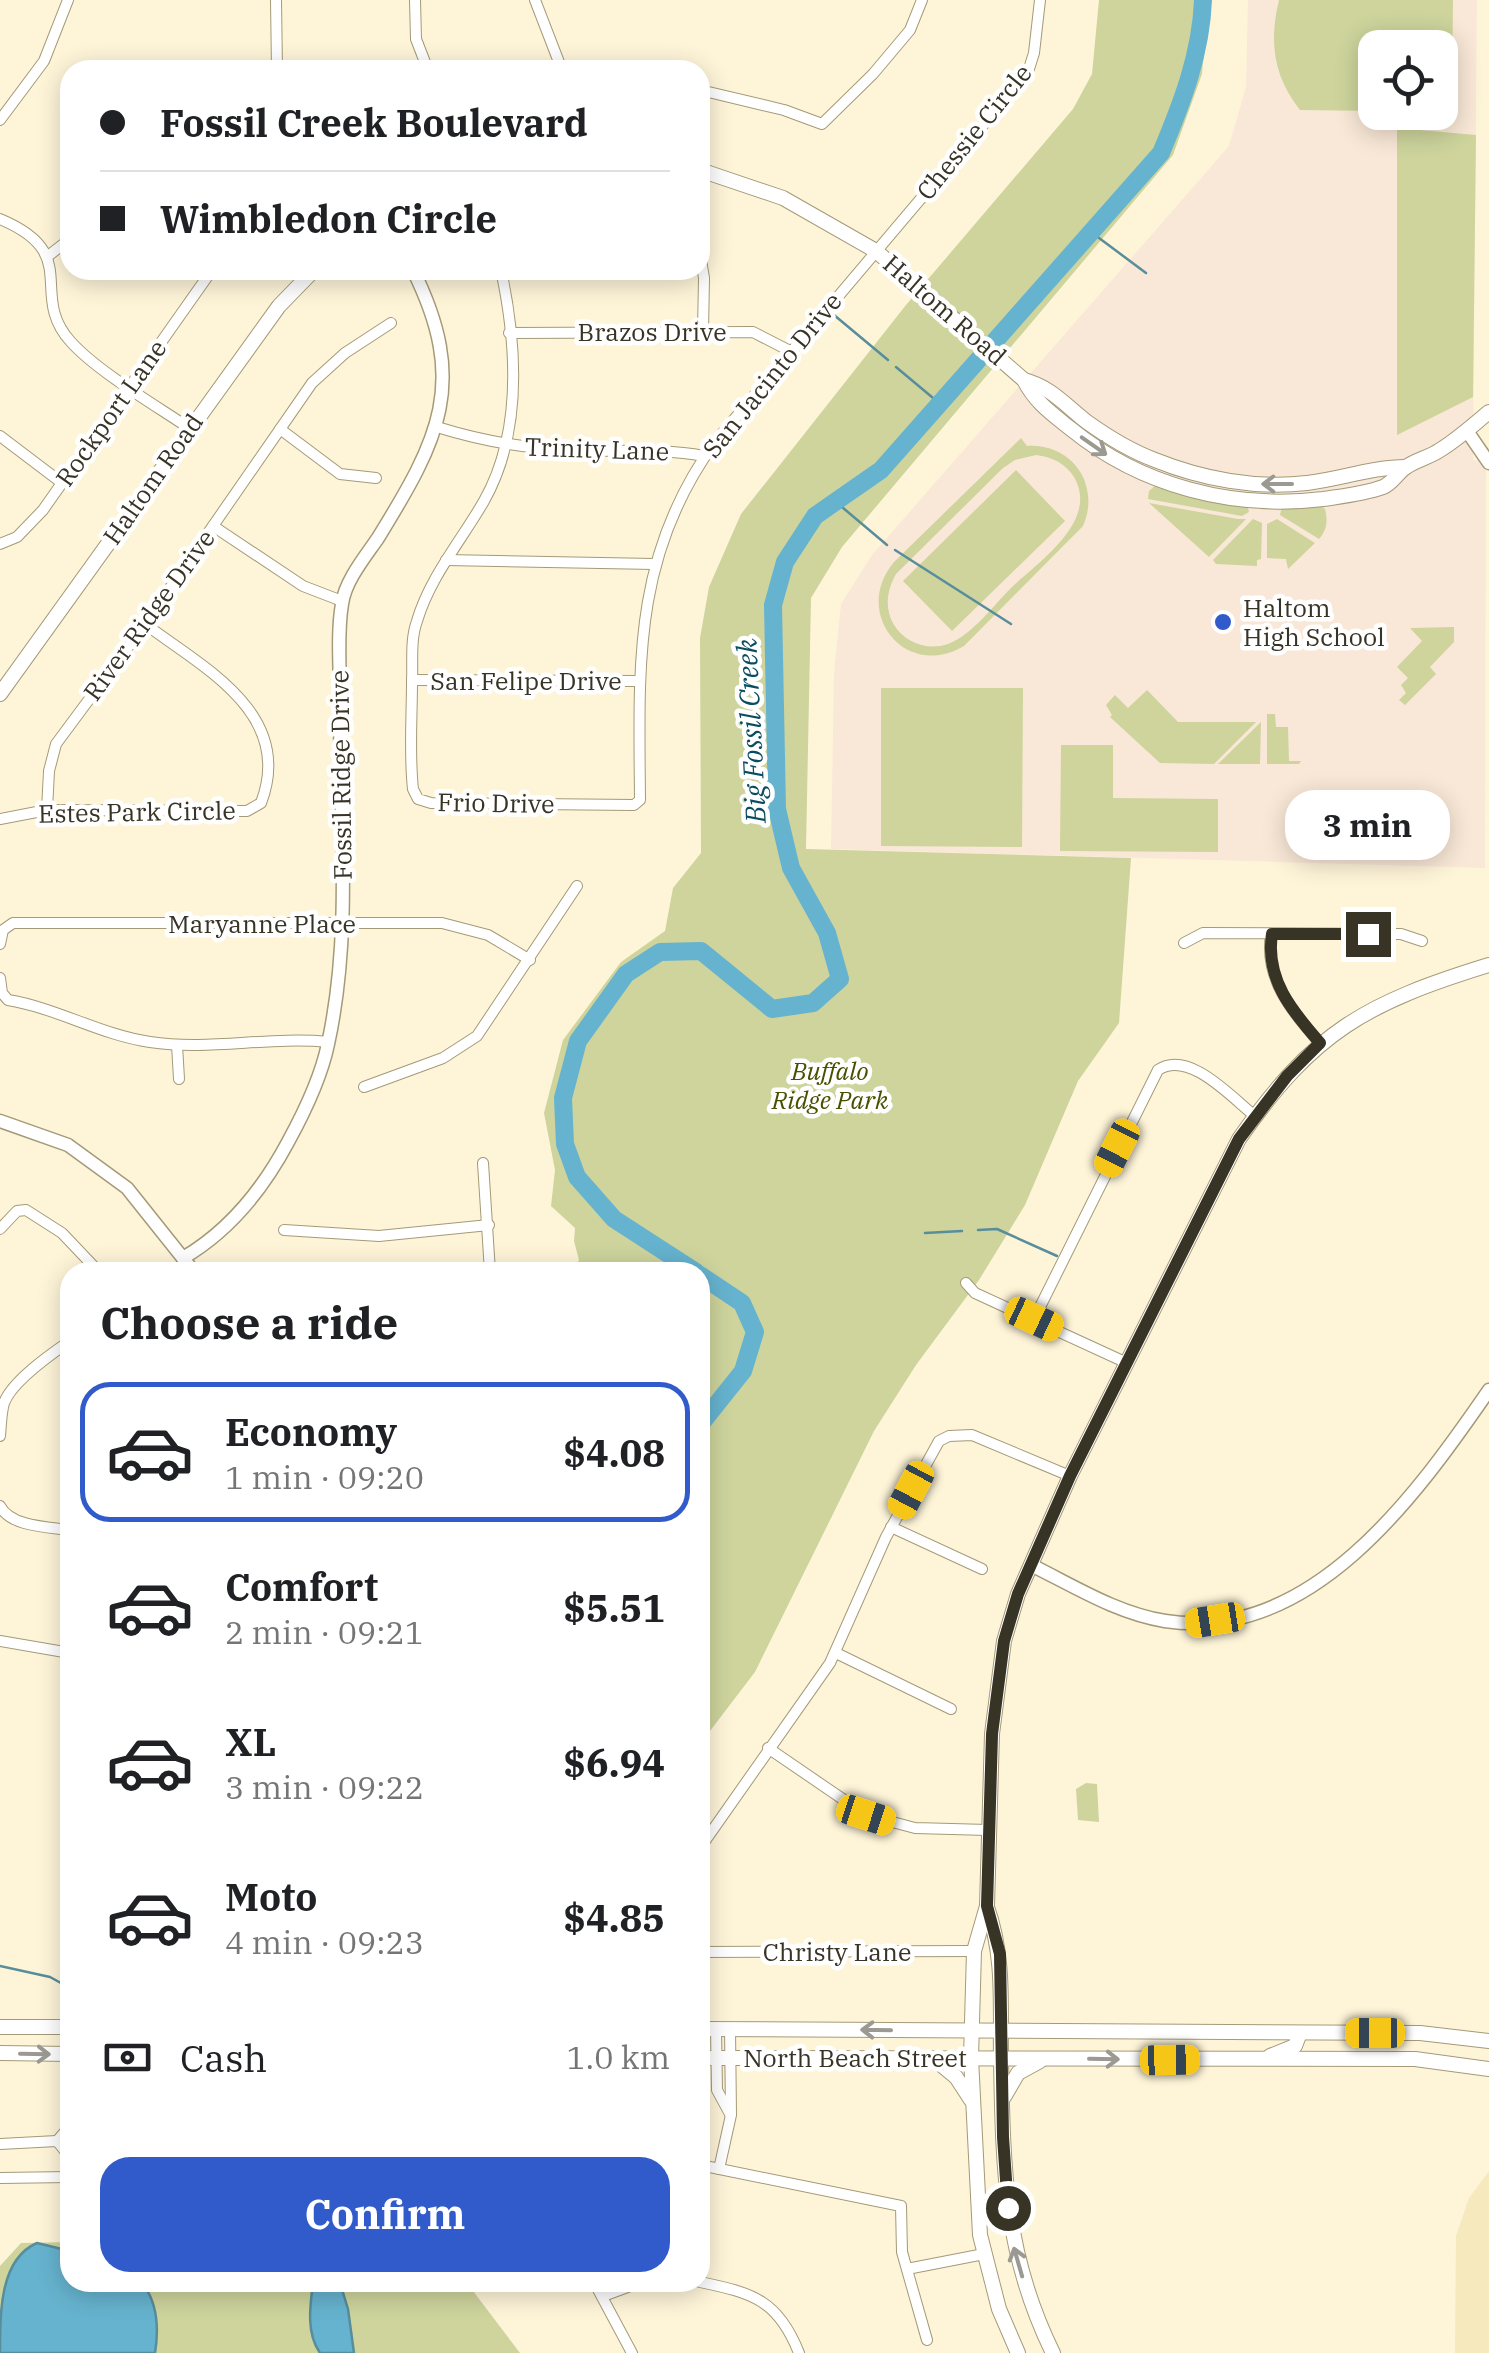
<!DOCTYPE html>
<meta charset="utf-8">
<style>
:root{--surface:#fff;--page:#f2f2f2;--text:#202124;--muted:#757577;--line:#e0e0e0;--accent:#315bcb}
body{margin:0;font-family:"IBM Plex Serif",serif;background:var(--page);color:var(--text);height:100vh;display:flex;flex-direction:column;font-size:38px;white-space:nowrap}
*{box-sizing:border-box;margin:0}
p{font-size:32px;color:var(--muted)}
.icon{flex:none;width:55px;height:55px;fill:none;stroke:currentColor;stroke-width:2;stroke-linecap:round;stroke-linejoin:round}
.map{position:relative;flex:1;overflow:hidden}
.drawer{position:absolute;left:60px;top:1262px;width:650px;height:1030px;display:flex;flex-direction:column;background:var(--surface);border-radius:30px;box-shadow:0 5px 25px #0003}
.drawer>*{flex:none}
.hud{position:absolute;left:60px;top:60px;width:650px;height:220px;border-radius:30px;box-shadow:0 5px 25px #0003;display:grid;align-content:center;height:220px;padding:0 40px;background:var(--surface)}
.buttons{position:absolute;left:1358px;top:30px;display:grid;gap:20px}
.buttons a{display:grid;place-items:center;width:100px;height:100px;border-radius:20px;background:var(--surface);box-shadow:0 5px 25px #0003;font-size:50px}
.end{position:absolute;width:45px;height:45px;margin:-22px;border:12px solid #373325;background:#fff;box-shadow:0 0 0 5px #fff}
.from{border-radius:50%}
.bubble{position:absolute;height:70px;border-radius:30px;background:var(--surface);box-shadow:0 5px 25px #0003;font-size:32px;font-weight:700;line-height:70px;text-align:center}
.car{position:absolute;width:30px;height:60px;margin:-30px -15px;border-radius:12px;box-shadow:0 0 8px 2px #0007;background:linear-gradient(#f5c518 24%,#345 0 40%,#f5c518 0 76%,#345 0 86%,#f5c518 0)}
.hud b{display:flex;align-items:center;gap:35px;height:95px;font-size:38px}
.hud b+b{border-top:2px solid var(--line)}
.hud i{width:25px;height:25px;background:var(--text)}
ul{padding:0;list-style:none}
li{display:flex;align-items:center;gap:30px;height:140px;margin:0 20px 15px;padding:0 20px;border:5px solid transparent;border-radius:30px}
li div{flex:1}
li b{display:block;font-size:38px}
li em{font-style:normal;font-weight:700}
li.active{border-color:var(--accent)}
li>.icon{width:90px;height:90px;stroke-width:1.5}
h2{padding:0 40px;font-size:45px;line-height:120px}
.pay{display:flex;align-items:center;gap:25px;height:110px;padding:0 40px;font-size:38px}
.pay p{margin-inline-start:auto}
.cta{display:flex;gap:20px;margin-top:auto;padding:20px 40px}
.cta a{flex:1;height:115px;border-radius:30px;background:var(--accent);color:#fff;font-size:40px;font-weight:700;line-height:115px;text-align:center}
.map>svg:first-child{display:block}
.built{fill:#f6e9bd}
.education{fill:#f9e8d7;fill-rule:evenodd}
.green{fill:#ced49c;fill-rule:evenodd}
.water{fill:#66b3cf;stroke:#588d9c;stroke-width:2.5}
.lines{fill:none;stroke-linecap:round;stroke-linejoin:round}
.stream{stroke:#588d9c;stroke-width:2.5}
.river{stroke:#66b3cf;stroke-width:18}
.minor-casing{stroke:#a49a78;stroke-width:12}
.tertiary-casing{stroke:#a49a78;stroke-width:15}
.secondary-casing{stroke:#a49a78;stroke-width:16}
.minor{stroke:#fff;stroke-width:10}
.tertiary{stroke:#fff;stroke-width:12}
.secondary{stroke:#fff;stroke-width:14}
.oneway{stroke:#9b9992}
.route{stroke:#373325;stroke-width:12}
.poi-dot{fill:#315bcb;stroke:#fff;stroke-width:4}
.labels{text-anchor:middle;stroke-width:9;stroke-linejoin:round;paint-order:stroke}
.street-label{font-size:25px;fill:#373325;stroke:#fff}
.poi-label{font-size:25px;fill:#373325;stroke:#fff;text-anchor:start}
.park-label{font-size:25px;font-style:italic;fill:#4b4f00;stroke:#fff}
.water-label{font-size:28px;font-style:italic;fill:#0a4d61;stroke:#fff}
</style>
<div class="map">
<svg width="1489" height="2353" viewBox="0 0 1489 2353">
<rect width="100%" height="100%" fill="#fef5d9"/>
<path class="built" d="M1489,2171V2353H1455L1456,2236L1469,2198Z"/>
<path class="education" d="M1248,0H1477L1473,460L1486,461L1485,868L831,849L834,672L841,604L872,555L1229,146L1246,87ZM1375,48H1440V112H1375Z"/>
<g class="green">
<path d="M1099,0H1208L1202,74L1173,155L842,547L811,598L806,849L1131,858L1119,1023L1078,1081L1025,1205L979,1280L916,1365L874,1431L755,1672L700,1744V1272H572L579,1260L574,1241L575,1228L551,1206L555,1170L544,1113L563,1040L621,962L665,931L673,888L701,853L700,638L709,587L741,514L906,305L1073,109L1092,74Z"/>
<path d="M1279,0H1453L1452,97L1440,109V48H1375V111L1300,110C1273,76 1269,41 1279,0Z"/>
<path d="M1397,128L1476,135L1473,397L1397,435Z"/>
<path d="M1021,438L1027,446C1072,443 1101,485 1083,526L964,646C906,681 851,613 894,562ZM1036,455C1052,457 1065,463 1074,477C1100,521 1038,562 1011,588C993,606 972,635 948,644C928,651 905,643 894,625C884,608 887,590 896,574L1003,468L1015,460Z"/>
<path d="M1016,470L1065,521L952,631L903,581Z"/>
<path d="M1156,485L1247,505L1249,512L1242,516L1148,499L1149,491Z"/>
<path d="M1149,503L1238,519H1246L1209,557Z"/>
<path d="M1320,505L1325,509C1328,521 1327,530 1319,539L1280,515L1282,506Z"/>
<path d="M1253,519L1262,523L1261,559L1257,560V566L1216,564L1213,560Z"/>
<path d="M1277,519L1315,543L1288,569L1286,559L1267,558V524Z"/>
<path d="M1454,627V642L1430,667L1436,674L1405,705L1399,700L1406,693L1401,685L1408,678L1397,667L1422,641L1410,628Z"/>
<path d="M881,688H1023L1022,847L881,846Z"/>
<path d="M1147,690L1178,722H1256L1214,764L1160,763L1110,717L1112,715L1106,705L1115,695L1128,708Z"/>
<path d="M1267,714H1275L1276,727H1288L1289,761H1301L1299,764H1267Z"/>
<path d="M1261,722L1260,764H1218Z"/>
<path d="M1061,745H1113V798L1218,799V852L1060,851Z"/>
<path d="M1086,1783L1097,1784L1099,1822L1078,1820L1076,1789Z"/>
<path d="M70,2242V2282L467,2283L520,2353H0V2266L21,2243Z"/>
</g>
<g class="water">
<path d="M37,2243L70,2251V2282L143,2284C158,2304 159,2328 155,2353H0C0,2311 0,2259 37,2243Z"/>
<path d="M313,2283H340L348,2309L354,2353H320C306,2333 310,2306 313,2283Z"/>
</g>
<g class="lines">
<g class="stream">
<path d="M1091,232L1146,273"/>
<path d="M834,315L888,360"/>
<path d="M896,367L939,403"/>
<path d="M836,502L887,545"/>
<path d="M895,550L1011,624"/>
<path d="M978,1230L997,1229L1057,1256"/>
<path d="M925,1233L962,1231"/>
<path d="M0,1966L50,1977L70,1988"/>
</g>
<g class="river">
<path d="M696,1272L614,1219L577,1177L565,1144L563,1098L578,1041L626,974L660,952L701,951L772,1009L813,1003L840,979L827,933L791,868L777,809L773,605L785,562L815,516L881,470L1161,153C1182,103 1201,54 1203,0"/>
<path d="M700,1275L742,1303L755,1332L743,1371L700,1425"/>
</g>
<g class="minor-casing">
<g id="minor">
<path d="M276,0L277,70"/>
<path d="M415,0L416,39L428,70"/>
<path d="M535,0L562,70"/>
<path d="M204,70L276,67"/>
<path d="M700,90L784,110L822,124L873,74L910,30L922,0"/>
<path d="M0,120L44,61L68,0"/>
<path d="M0,219C84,254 27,294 71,342C97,371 155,405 189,428"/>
<path d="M700,254L704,278L703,331"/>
<path d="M48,256L70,239"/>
<path d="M501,270C517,345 523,432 484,501C461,541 430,577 417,621C410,640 413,662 412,682C412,717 409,753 413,789L418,799L431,803L634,805L640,800C639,667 632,556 715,442L1028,72L1034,53L1040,0"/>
<path d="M509,333L753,332L790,351"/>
<path d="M437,427C482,441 526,449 573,450C618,452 660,448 704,456"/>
<path d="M280,429L340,474L376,478"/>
<path d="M0,436L62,483"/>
<path d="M213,526L303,586L342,601"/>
<path d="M0,544L17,537L43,510L212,270"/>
<path d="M446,560L654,564"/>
<path d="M412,680L639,681"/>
<path d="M47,810L49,771L56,744L145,624L312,383L345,353L391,323"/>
<path d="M0,819L47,810L247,811L261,803C295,714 204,668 145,624"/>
<path d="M1271,934C1264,979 1292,1011 1320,1043"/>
<path d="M1184,943L1203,933L1401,934L1422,941"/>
<path d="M0,944L3,930L13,923H442L488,935L530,960"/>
<path d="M0,978L2,993L8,1000C57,1008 101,1035 150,1042C209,1051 269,1036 329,1042"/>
<path d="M177,1045L179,1079"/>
<path d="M364,1087L443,1058L477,1036L577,886"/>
<path d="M483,1163L490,1272"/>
<path d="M0,1229L17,1211L26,1210L62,1233L99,1272"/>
<path d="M284,1230L379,1236L489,1225"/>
<path d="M966,1283L975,1293L1127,1363"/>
<path d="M1034,1319L1158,1070C1189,1049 1232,1098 1255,1116"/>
<path d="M0,1436C1,1426 1,1413 4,1403C12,1381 51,1354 70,1341"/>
<path d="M0,1506C11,1527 48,1527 70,1530"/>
<path d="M891,1527L982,1569"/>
<path d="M0,1641L70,1653"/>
<path d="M836,1653L951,1709"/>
<path d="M768,1748L866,1815L915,1828L988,1830"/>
<path d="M700,1848L830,1663L886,1537L939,1441L949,1436L972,1435L1070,1476"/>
<path d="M700,1952L974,1951"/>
<path d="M716,2029L717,2090L730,2114"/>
<path d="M57,2141L70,2126"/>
<path d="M0,2144L57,2141L70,2157"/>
<path d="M700,2165L901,2206L902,2252L927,2340"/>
<path d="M719,2169L731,2115L730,2029"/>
<path d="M0,2178L70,2177"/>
<path d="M907,2269L984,2254"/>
<path d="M594,2282L632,2353"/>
<path d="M700,2282C753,2293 778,2300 799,2353"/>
<path d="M603,2296L641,2282"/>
</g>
</g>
<g class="tertiary-casing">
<g id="tertiary">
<path d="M1467,431L1489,463"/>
<path d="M0,1121L68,1145L127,1188L194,1272"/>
<path d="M183,1258C229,1231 263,1189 288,1142C305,1111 321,1078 328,1044C353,930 339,811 340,695C340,666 337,633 342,604C345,581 365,557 378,538C439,439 469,383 413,270"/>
<path d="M1031,1565C1074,1586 1116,1613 1165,1621C1310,1644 1416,1496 1489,1390"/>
</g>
</g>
<g class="secondary-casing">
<g id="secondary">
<path d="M700,170L783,198L876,251L1024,380C1035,402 1051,413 1071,429C1141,486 1233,510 1323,499C1343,496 1364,494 1383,487C1393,483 1397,473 1406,467C1416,460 1430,457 1440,450C1458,439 1473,425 1489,412"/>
<path d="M1024,380C1051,387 1065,405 1087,422C1108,437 1131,451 1155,460C1202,479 1256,489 1307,483C1341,479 1372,467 1406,467"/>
<path d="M0,694L279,306L314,270"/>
<path d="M987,1907C1005,1957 1000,2007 1001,2059C1003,2167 1004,2254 1053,2353"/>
<path d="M0,2027H70"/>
<path d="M700,2029L1420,2033L1489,2041"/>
<path d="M0,2053L70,2054"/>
<path d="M1270,2056L1295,2046L1300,2033"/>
<path d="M700,2058L1415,2059L1489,2069"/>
<path d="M933,2058L956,2077L971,2100"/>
<path d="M1004,2097L1018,2073L1040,2061"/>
<path d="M1018,2353L999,2309L980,2235L971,2058L974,1951L987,1906L992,1734L1004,1641L1018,1594L1070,1476L1239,1139C1314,1031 1366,1003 1489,965"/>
</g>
</g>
<use href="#minor" class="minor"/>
<use href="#tertiary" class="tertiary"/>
<use href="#secondary" class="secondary"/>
</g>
<defs><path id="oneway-shaft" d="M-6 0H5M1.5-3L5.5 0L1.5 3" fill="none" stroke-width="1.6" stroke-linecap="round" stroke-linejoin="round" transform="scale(2.5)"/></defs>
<g class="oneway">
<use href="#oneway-shaft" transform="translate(1094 446) rotate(35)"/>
<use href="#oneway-shaft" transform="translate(1277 484) rotate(180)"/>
<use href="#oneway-shaft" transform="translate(876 2030) rotate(-179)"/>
<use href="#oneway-shaft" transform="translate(35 2054) rotate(1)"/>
<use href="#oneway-shaft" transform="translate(1104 2059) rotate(1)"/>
<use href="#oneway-shaft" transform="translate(1018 2262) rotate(-106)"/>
</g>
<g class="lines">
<path class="route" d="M1008,2208L1003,2137L1000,1954L987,1906L992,1734L1004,1641L1018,1594L1070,1476L1239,1139L1287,1076L1320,1043C1292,1011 1265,979 1272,934H1368"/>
</g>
<circle class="poi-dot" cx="1223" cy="622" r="10"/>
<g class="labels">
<g class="street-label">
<text transform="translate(974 132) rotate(-51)" y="9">Chessie Circle</text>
<text transform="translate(945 310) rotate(41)" y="9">Haltom Road</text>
<text x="652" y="341">Brazos Drive</text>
<text transform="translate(772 375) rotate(-51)" y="9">San Jacinto Drive</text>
<text transform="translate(111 413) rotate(-55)" y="9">Rockport Lane</text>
<text transform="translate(597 449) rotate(2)" y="9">Trinity Lane</text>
<text transform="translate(153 479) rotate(-55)" y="9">Haltom Road</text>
<text transform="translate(149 615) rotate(-54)" y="9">River Ridge Drive</text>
<text x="526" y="690">San Felipe Drive</text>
<text transform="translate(341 775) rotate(-91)" y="9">Fossil Ridge Drive</text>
<text transform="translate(496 803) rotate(1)" y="9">Frio Drive</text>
<text transform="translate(137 812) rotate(-1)" y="9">Estes Park Circle</text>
<text x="262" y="933">Maryanne Place</text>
<text x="837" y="1961">Christy Lane</text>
<text x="855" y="2067">North Beach Street</text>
</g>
<g class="poi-label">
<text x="1243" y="617">Haltom<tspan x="1243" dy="29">High School</tspan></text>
</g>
<g class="park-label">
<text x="830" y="1080">Buffalo<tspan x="830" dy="29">Ridge Park</tspan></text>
</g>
<g class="water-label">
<text transform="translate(751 731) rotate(-93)" y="10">Big Fossil Creek</text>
</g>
</g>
</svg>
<div class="buttons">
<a><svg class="icon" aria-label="locate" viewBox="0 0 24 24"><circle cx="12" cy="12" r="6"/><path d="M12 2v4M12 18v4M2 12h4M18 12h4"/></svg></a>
</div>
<i class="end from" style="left:1008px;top:2208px"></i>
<i class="end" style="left:1368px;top:934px"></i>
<div class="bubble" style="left:1285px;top:790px;width:165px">3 min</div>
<i class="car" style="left:1117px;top:1148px;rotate:207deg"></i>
<i class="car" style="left:1034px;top:1319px;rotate:115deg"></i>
<i class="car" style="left:911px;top:1490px;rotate:208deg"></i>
<i class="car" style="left:1215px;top:1620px;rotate:261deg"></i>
<i class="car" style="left:866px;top:1815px;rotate:108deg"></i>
<i class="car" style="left:1375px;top:2033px;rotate:270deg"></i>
<i class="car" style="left:1170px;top:2060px;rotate:89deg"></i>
<div class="hud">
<b><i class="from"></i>Fossil Creek Boulevard</b>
<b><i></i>Wimbledon Circle</b>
</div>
<section class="drawer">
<h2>Choose a ride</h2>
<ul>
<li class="active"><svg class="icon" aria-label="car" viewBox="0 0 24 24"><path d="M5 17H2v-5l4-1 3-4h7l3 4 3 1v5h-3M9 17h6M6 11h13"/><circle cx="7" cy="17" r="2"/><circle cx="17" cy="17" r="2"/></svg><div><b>Economy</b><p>1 min · 09:20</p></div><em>$4.08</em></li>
<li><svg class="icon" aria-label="car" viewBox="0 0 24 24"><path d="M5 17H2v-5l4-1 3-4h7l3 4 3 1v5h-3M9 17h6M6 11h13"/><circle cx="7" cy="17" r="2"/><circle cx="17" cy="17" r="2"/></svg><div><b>Comfort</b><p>2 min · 09:21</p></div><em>$5.51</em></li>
<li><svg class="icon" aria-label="car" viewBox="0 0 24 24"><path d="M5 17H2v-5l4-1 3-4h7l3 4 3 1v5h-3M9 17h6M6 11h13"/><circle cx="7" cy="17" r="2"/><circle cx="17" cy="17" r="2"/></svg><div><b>XL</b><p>3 min · 09:22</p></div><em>$6.94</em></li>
<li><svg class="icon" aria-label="car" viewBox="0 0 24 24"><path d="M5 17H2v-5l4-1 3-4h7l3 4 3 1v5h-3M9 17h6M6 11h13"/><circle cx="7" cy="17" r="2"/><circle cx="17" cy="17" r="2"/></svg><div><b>Moto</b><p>4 min · 09:23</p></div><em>$4.85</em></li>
</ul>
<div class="pay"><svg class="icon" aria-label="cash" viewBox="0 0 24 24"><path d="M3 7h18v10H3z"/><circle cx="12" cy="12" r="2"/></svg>Cash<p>1.0 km</p></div>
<div class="cta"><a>Confirm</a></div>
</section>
</div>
